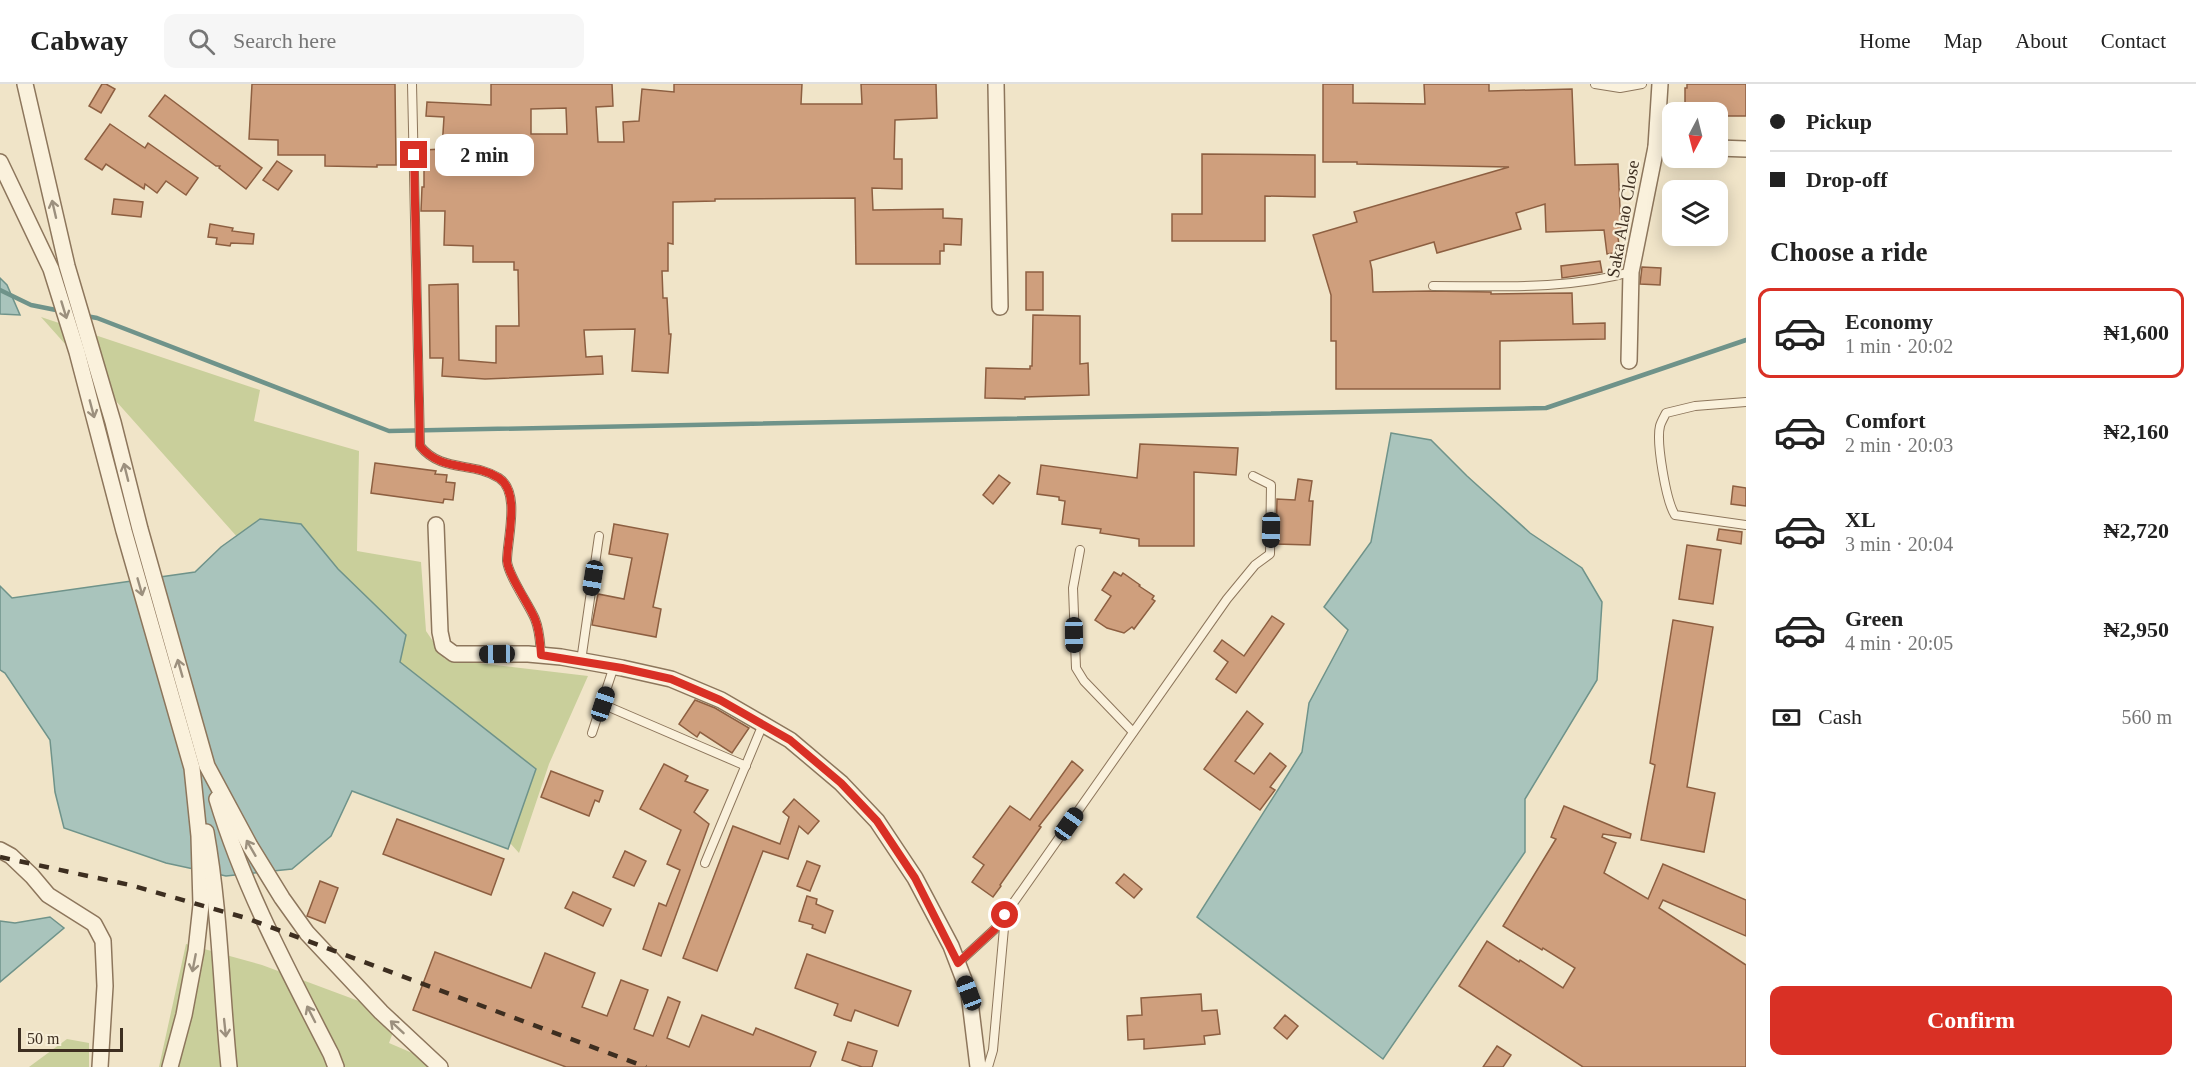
<!DOCTYPE html>
<meta charset="utf-8">
<style>
:root{--surface:#fff;--page:#f6f6f6;--text:#222;--muted:#767676;--line:#e0e0e0;--accent:#d93025}
body{margin:0;font-family:"Times New Roman",serif;background:var(--page);color:var(--text);height:100vh;display:flex;flex-direction:column;font-size:22px;white-space:nowrap}
*{box-sizing:border-box;margin:0}
p{font-size:20px;color:var(--muted)}
.icon{flex:none;width:33px;height:33px;fill:none;stroke:currentColor;stroke-width:2;stroke-linecap:round;stroke-linejoin:round}
.map{position:relative;flex:1;overflow:hidden}
.sheet{display:flex;flex-direction:column;background:var(--surface);width:450px}
.sheet>*{flex:none}
.guide{display:grid;align-content:center;height:132px;padding:0 24px;background:var(--surface)}
.needle{width:39px;rotate:187deg}
.fabs{position:absolute;left:1662px;top:18px;display:grid;gap:12px}
.fabs a{display:grid;place-items:center;width:66px;height:66px;border-radius:12px;background:var(--surface);box-shadow:0 3px 15px #0003;font-size:30px}
.scale{position:absolute;left:18px;bottom:15px;width:105px;box-sizing:border-box;padding-left:6px;border:3px solid #3d2e20;border-top:0;font-size:16px;line-height:21px;white-space:nowrap;color:#3d2e20;-webkit-text-stroke:4px #f7eed8;paint-order:stroke}
.end{position:absolute;width:27px;height:27px;margin:-14px;border:8px solid #d93025;background:#fff;box-shadow:0 0 0 3px #fff}
.from{border-radius:50%}
.bubble{position:absolute;height:42px;border-radius:12px;background:var(--surface);box-shadow:0 3px 15px #0003;font-size:20px;font-weight:800;line-height:42px;text-align:center}
.car{position:absolute;width:18px;height:36px;margin:-18px -9px;border-radius:8px;box-shadow:0 0 4px 2px #0007;background:linear-gradient(#222 24%,#8ab4d8 0 40%,#222 0 76%,#8ab4d8 0 86%,#222 0)}
.guide b{display:flex;align-items:center;gap:21px;height:57px;font-size:22px}
.guide b+b{border-top:2px solid var(--line)}
.guide i{width:15px;height:15px;background:var(--text)}
ul{padding:0;list-style:none}
li{display:flex;align-items:center;gap:18px;height:90px;margin:0 12px 9px;padding:0 12px;border:3px solid transparent;border-radius:12px}
li div{flex:1}
li b{display:block;font-size:22px}
li em{font-style:normal;font-weight:800}
li.active{border-color:var(--accent)}
li>.icon{width:54px;height:54px;stroke-width:1.5}
h2{padding:0 24px;font-size:27px;line-height:72px}
.pay{display:flex;align-items:center;gap:15px;height:66px;padding:0 24px;font-size:22px}
.pay p{margin-inline-start:auto}
.action{display:flex;gap:12px;margin-top:auto;padding:12px 24px}
.action a{flex:1;height:69px;border-radius:12px;background:var(--accent);color:#fff;font-size:24px;font-weight:800;line-height:69px;text-align:center}
header{display:flex;align-items:center;gap:36px;box-sizing:border-box;height:84px;padding:0 30px;background:var(--surface);border-bottom:2px solid var(--line)}
header strong{font-size:28px}
nav{display:flex;gap:33px;margin-inline-start:auto;font-size:21px}
.search{width:420px;height:54px;background:var(--page);display:flex;align-items:center;gap:15px;box-sizing:border-box;padding:0 21px;border-radius:12px;color:var(--muted);font-size:22px}
main{display:flex;flex:1;min-height:0}
.map>svg:first-child{display:block}
.green{fill:#c9cf9b}
.water{fill:#a9c4bc;stroke:#6f938a;stroke-width:1.5}
.lines{fill:none;stroke-linecap:round;stroke-linejoin:round}
.stream{stroke:#6f938a;stroke-width:4.5}
.building{fill:#cf9f7d;stroke:#8d5f41;stroke-width:1.5;fill-rule:evenodd}
.lane-casing{stroke:#8d765c;stroke-width:10}
.street-casing{stroke:#8d765c;stroke-width:18}
.lane{stroke:#faf1dc;stroke-width:8}
.street{stroke:#faf1dc;stroke-width:15}
.rail{stroke:#3d2e20;stroke-width:4.5;stroke-dasharray:10 10;stroke-linecap:butt}
.oneway{stroke:#9c907e}
.route{stroke:#d93025;stroke-width:8}
.labels{text-anchor:middle;stroke-width:4.5;stroke-linejoin:round;paint-order:stroke}
.street-label{font-size:18px;fill:#3d2e20;stroke:#f7eed8}
</style>
<header>
<strong>Cabway</strong>
<div class="search"><svg class="icon" aria-label="search" viewBox="0 0 24 24"><circle cx="10" cy="10" r="6"/><path d="M15 15l6 6"/></svg>Search here</div>
<nav><a>Home</a><a>Map</a><a>About</a><a>Contact</a></nav>
</header>
<main>
<div class="map">
<svg width="1746" height="983" viewBox="0 0 1746 983">
<rect width="100%" height="100%" fill="#f0e4c8"/>
<g class="green">
<path d="M41,233L260,306L254,337L359,367L357,467L421,478L426,547L445,575L588,592L549,680L519,769Z"/>
<path d="M186,860L262,881L399,932L389,959L445,983H159Z"/>
<path d="M67,955L89,959V983H29Z"/>
</g>
<g class="water">
<path d="M0,194L7,201L20,231L0,230Z"/>
<path d="M1391,349L1431,356L1467,392L1530,449L1582,484L1602,518L1597,596L1525,715V768L1383,975L1197,833L1302,668L1309,619L1348,546L1324,523L1371,458Z"/>
<path d="M260,435L301,440L338,485L406,551L400,578L536,685L508,765L352,707L331,752L292,785L226,792L166,779L64,744L55,708L50,656L5,589L0,586V502L12,514L195,488L221,463Z"/>
<path d="M50,833L64,844L0,898V837L15,839Z"/>
</g>
<g class="lines">
<g class="stream">
<path d="M0,206L31,221L61,227"/>
<path d="M86,232L97,234L389,347L1546,324L1746,256"/>
</g>
</g>
<g class="building">
<path d="M102,0H106L115,5L101,29L89,22Z"/>
<path d="M252,0H395L396,81H377V83L325,82V71H278V56L249,55Z"/>
<path d="M491,0H612L613,22L596,23L598,58H624L623,38L639,37L642,5L674,8V0H802L801,20H862L861,0H936L937,34L895,36L894,75H902V105L872,104L873,126L943,125V134L962,135L961,161L944,160V167H940V180H856L855,114L715,115V117L673,118V160L668,159V187H662L663,214H667L669,250H671L668,289L632,287L635,245L584,246L586,273L602,272L603,290L485,295L442,292L443,274H430L429,201L458,200L459,276L496,279V242H519L518,186H514V178H473V162L444,161L445,127H421L422,103H424V66L442,65L444,33L426,32L427,18L491,21ZM566,24L567,50H531V25Z"/>
<path d="M1323,0H1353V19L1425,20L1424,0H1489V7L1572,5L1575,81L1618,80L1621,146H1617L1620,168L1607,170L1604,146L1546,148L1545,120L1516,129L1521,145L1437,169L1434,158L1370,177L1372,186L1373,208L1430,207L1491,208V210L1572,209L1573,240L1605,239V255L1500,257V305H1336V257H1331V211L1313,151L1357,138L1354,128L1509,83L1357,80V78H1323Z"/>
<path d="M1687,0H1746V32H1718V28H1685V4H1687Z"/>
<path d="M165,11L262,84L246,105L219,84L220,82H216L149,32Z"/>
<path d="M110,40L145,64L148,59L198,94L186,111L166,97L157,109L145,100L144,105L106,80L102,86L85,75Z"/>
<path d="M1202,70L1315,71V113L1265,112V157H1172V130H1202Z"/>
<path d="M277,77L292,87L278,106L263,96Z"/>
<path d="M114,115L143,118L141,133L112,130Z"/>
<path d="M210,140L233,144L232,147L254,150L253,160L231,159L230,162L216,160L217,154L208,153Z"/>
<path d="M1600,177L1602,188L1562,194L1561,182Z"/>
<path d="M1642,183L1661,184L1660,201L1640,200Z"/>
<rect x="1026" y="188" width="17" height="38"/>
<path d="M1033,231L1080,232V280L1088,279L1089,311L1025,313V315L985,314L986,284L1030,285V282H1032Z"/>
<path d="M1140,360L1238,364L1236,391L1194,388V462H1139V455L1100,449L1101,445L1062,440L1065,417L1059,416V413L1037,410L1041,381L1137,394Z"/>
<path d="M375,379L436,387L435,390L447,391L446,398L455,399L453,416L444,415L443,419L371,409Z"/>
<path d="M999,391L1010,399L993,420L983,411Z"/>
<path d="M1298,395L1312,397L1309,417H1313L1310,461L1276,460L1277,415L1295,416Z"/>
<path d="M1733,402L1746,404V422L1731,420Z"/>
<path d="M614,440L668,450L653,523L661,525L656,553L592,541L598,510L624,515L632,474L609,470Z"/>
<path d="M1719,445L1742,448L1741,460L1717,456Z"/>
<path d="M1687,461L1721,466L1713,520L1679,515Z"/>
<path d="M1114,488L1121,492L1123,489L1140,501L1139,502L1154,512L1152,515L1155,517L1134,545L1132,543L1124,549L1107,544L1095,536L1111,512L1102,506Z"/>
<path d="M1272,532L1284,540L1236,609L1216,595L1228,578L1214,567L1222,556L1244,572Z"/>
<path d="M1673,536L1713,543L1687,703L1715,709L1704,768L1641,756L1655,681L1650,679Z"/>
<path d="M695,616L715,624L749,644L732,669L700,648L697,653L679,640Z"/>
<path d="M1247,627L1263,640L1235,677L1254,690L1270,669L1286,682L1270,703L1275,706L1260,726L1204,685Z"/>
<path d="M1072,677L1083,686L1039,742L1041,743L1000,801L1001,802L993,813L972,798L984,781L973,773L1010,722L1030,736Z"/>
<path d="M664,680L688,692L685,697L708,706L694,728L709,740L661,872L643,865L659,819L666,822L680,786L667,780L681,746L640,725Z"/>
<path d="M551,687L603,707L599,718L595,716L589,732L541,713Z"/>
<path d="M794,715L819,737L808,750L799,742L788,775L763,767L717,887L683,874L733,742L780,760L789,733L783,728Z"/>
<path d="M1564,722L1631,750L1630,754L1603,750L1602,753L1616,759L1604,789L1648,815L1663,780L1746,816V852L1663,816L1659,824L1746,881V983H1583L1459,902L1487,857L1519,878L1520,876L1563,904L1575,884L1543,864L1542,866L1503,842L1556,755L1551,753Z"/>
<path d="M397,735L504,775L491,811L383,770Z"/>
<path d="M625,767L646,777L634,802L613,793Z"/>
<path d="M807,777L820,782L810,807L797,802Z"/>
<path d="M1124,790L1142,805L1134,814L1116,799Z"/>
<path d="M320,797L338,804L325,839L307,832Z"/>
<path d="M573,808L611,825L603,842L565,824Z"/>
<path d="M807,812L817,815L816,820L833,827L825,849L812,844L813,841L799,837Z"/>
<path d="M435,868L531,904L545,869L595,889L582,923L607,932L621,896L648,906L634,945L653,952L668,913L680,918L667,954L689,963L702,931L753,951L756,944L816,968L810,983H566L413,926Z"/>
<path d="M807,870L911,907L898,942L855,926L851,937L844,935L834,931L838,920L795,904Z"/>
<path d="M1201,910L1202,927L1217,926L1220,950L1204,952L1205,960L1144,965V955L1128,956L1127,932L1142,931L1141,914Z"/>
<path d="M1285,931L1298,942L1287,955L1274,944Z"/>
<path d="M848,958L877,967L872,983H862L842,976Z"/>
<path d="M1497,962L1511,971L1503,983H1483Z"/>
</g>
<g class="lines">
<g class="lane-casing">
<g id="lane">
<path d="M412,0L420,362C442,389 472,377 499,394C521,408 507,455 507,477C508,491 529,521 535,535C540,547 540,558 541,571"/>
<path d="M1595,0L1620,4L1642,0"/>
<path d="M1433,202C1499,202 1566,206 1631,188"/>
<path d="M1746,318L1695,322L1666,329C1664,333 1661,338 1660,342C1656,358 1666,417 1675,431L1746,441"/>
<path d="M1080,466L1073,504L1076,584L1084,597L1133,648"/>
<path d="M581,577L599,452"/>
<path d="M602,620L746,682"/>
<path d="M592,649L614,582"/>
<path d="M705,779L763,640"/>
<path d="M958,879L995,845L1227,515L1255,481L1270,470L1271,401L1253,392"/>
<path d="M988,983L993,966L1005,833"/>
</g>
</g>
<g class="street-casing">
<g id="street">
<path d="M25,0L67,182L113,338L140,445L207,682L250,762L282,814L307,849L381,928L440,983"/>
<path d="M996,0L1000,223"/>
<path d="M1656,63H1672"/>
<path d="M1718,64L1746,65"/>
<path d="M0,78L51,185L77,268L124,447L192,684L199,752L201,821L196,867L184,931L170,983"/>
<path d="M1629,277L1631,188L1656,63L1660,0"/>
<path d="M436,441L440,548L443,562L454,570H528L561,573L622,584L671,595L721,616L790,656L841,699L877,737L915,794L951,862L969,909L978,983"/>
<path d="M217,715C244,805 288,886 331,970L336,983"/>
<path d="M206,748C220,826 221,905 229,983"/>
<path d="M0,766L11,772L32,792L48,811L94,840L103,857L105,902L100,983"/>
</g>
</g>
<use href="#lane" class="lane"/>
<use href="#street" class="street"/>
<path class="rail" d="M0,773L130,801L246,834L646,983"/>
</g>
<defs><path id="oneway-shaft" d="M-6 0H5M1.5-3L5.5 0L1.5 3" fill="none" stroke-width="1.6" stroke-linecap="round" stroke-linejoin="round" transform="scale(1.5)"/></defs>
<g class="oneway">
<use href="#oneway-shaft" transform="translate(54 125) rotate(-103)"/>
<use href="#oneway-shaft" transform="translate(64 226) rotate(73)"/>
<use href="#oneway-shaft" transform="translate(92 325) rotate(75)"/>
<use href="#oneway-shaft" transform="translate(126 388) rotate(-104)"/>
<use href="#oneway-shaft" transform="translate(140 503) rotate(74)"/>
<use href="#oneway-shaft" transform="translate(180 584) rotate(-106)"/>
<use href="#oneway-shaft" transform="translate(251 764) rotate(-120)"/>
<use href="#oneway-shaft" transform="translate(194 879) rotate(101)"/>
<use href="#oneway-shaft" transform="translate(311 930) rotate(-117)"/>
<use href="#oneway-shaft" transform="translate(397 943) rotate(-137)"/>
<use href="#oneway-shaft" transform="translate(225 944) rotate(84)"/>
</g>
<g class="lines">
<path class="route" d="M414,71L420,362C442,389 472,377 499,394C521,408 507,455 507,477C508,491 529,520 535,535C540,547 540,558 541,571L622,584L671,595L720,616L790,656L841,699L877,737L915,794L958,879L995,845L1005,831"/>
</g>
<g class="labels">
<g class="street-label">
<text transform="translate(1623 135) rotate(-80)" y="6">Saka Alao Close</text>
</g>
</g>
</svg>
<div class="fabs">
<a><svg class="needle" viewBox="-14 -14 28 28"><path d="M0-13l5 13h-10z" fill="#e53935"/><path d="M0 13l5-13h-10z" fill="#767676"/></svg></a>
<a><svg class="icon" aria-label="layers" viewBox="0 0 24 24"><path d="M12 4l9 5-9 5-9-5zM3 14l9 5 9-5"/></svg></a>
</div>
<div class="scale">50 m</div>
<i class="end from" style="left:1005px;top:831px"></i>
<i class="end" style="left:414px;top:71px"></i>
<div class="bubble" style="left:435px;top:50px;width:99px">2 min</div>
<i class="car" style="left:1271px;top:446px;rotate:181deg"></i>
<i class="car" style="left:593px;top:494px;rotate:189deg"></i>
<i class="car" style="left:1074px;top:551px;rotate:179deg"></i>
<i class="car" style="left:497px;top:570px;rotate:269deg"></i>
<i class="car" style="left:603px;top:620px;rotate:18deg"></i>
<i class="car" style="left:1069px;top:740px;rotate:35deg"></i>
<i class="car" style="left:969px;top:909px;rotate:339deg"></i>
</div>
<section class="sheet">
<div class="guide">
<b><i class="from"></i>Pickup</b>
<b><i></i>Drop-off</b>
</div>
<h2>Choose a ride</h2>
<ul>
<li class="active"><svg class="icon" aria-label="car" viewBox="0 0 24 24"><path d="M5 17H2v-5l4-1 3-4h7l3 4 3 1v5h-3M9 17h6M6 11h13"/><circle cx="7" cy="17" r="2"/><circle cx="17" cy="17" r="2"/></svg><div><b>Economy</b><p>1 min · 20:02</p></div><em>₦1,600</em></li>
<li><svg class="icon" aria-label="car" viewBox="0 0 24 24"><path d="M5 17H2v-5l4-1 3-4h7l3 4 3 1v5h-3M9 17h6M6 11h13"/><circle cx="7" cy="17" r="2"/><circle cx="17" cy="17" r="2"/></svg><div><b>Comfort</b><p>2 min · 20:03</p></div><em>₦2,160</em></li>
<li><svg class="icon" aria-label="car" viewBox="0 0 24 24"><path d="M5 17H2v-5l4-1 3-4h7l3 4 3 1v5h-3M9 17h6M6 11h13"/><circle cx="7" cy="17" r="2"/><circle cx="17" cy="17" r="2"/></svg><div><b>XL</b><p>3 min · 20:04</p></div><em>₦2,720</em></li>
<li><svg class="icon" aria-label="car" viewBox="0 0 24 24"><path d="M5 17H2v-5l4-1 3-4h7l3 4 3 1v5h-3M9 17h6M6 11h13"/><circle cx="7" cy="17" r="2"/><circle cx="17" cy="17" r="2"/></svg><div><b>Green</b><p>4 min · 20:05</p></div><em>₦2,950</em></li>
</ul>
<div class="pay"><svg class="icon" aria-label="cash" viewBox="0 0 24 24"><path d="M3 7h18v10H3z"/><circle cx="12" cy="12" r="2"/></svg>Cash<p>560 m</p></div>
<div class="action"><a>Confirm</a></div>
</section>
</main>
